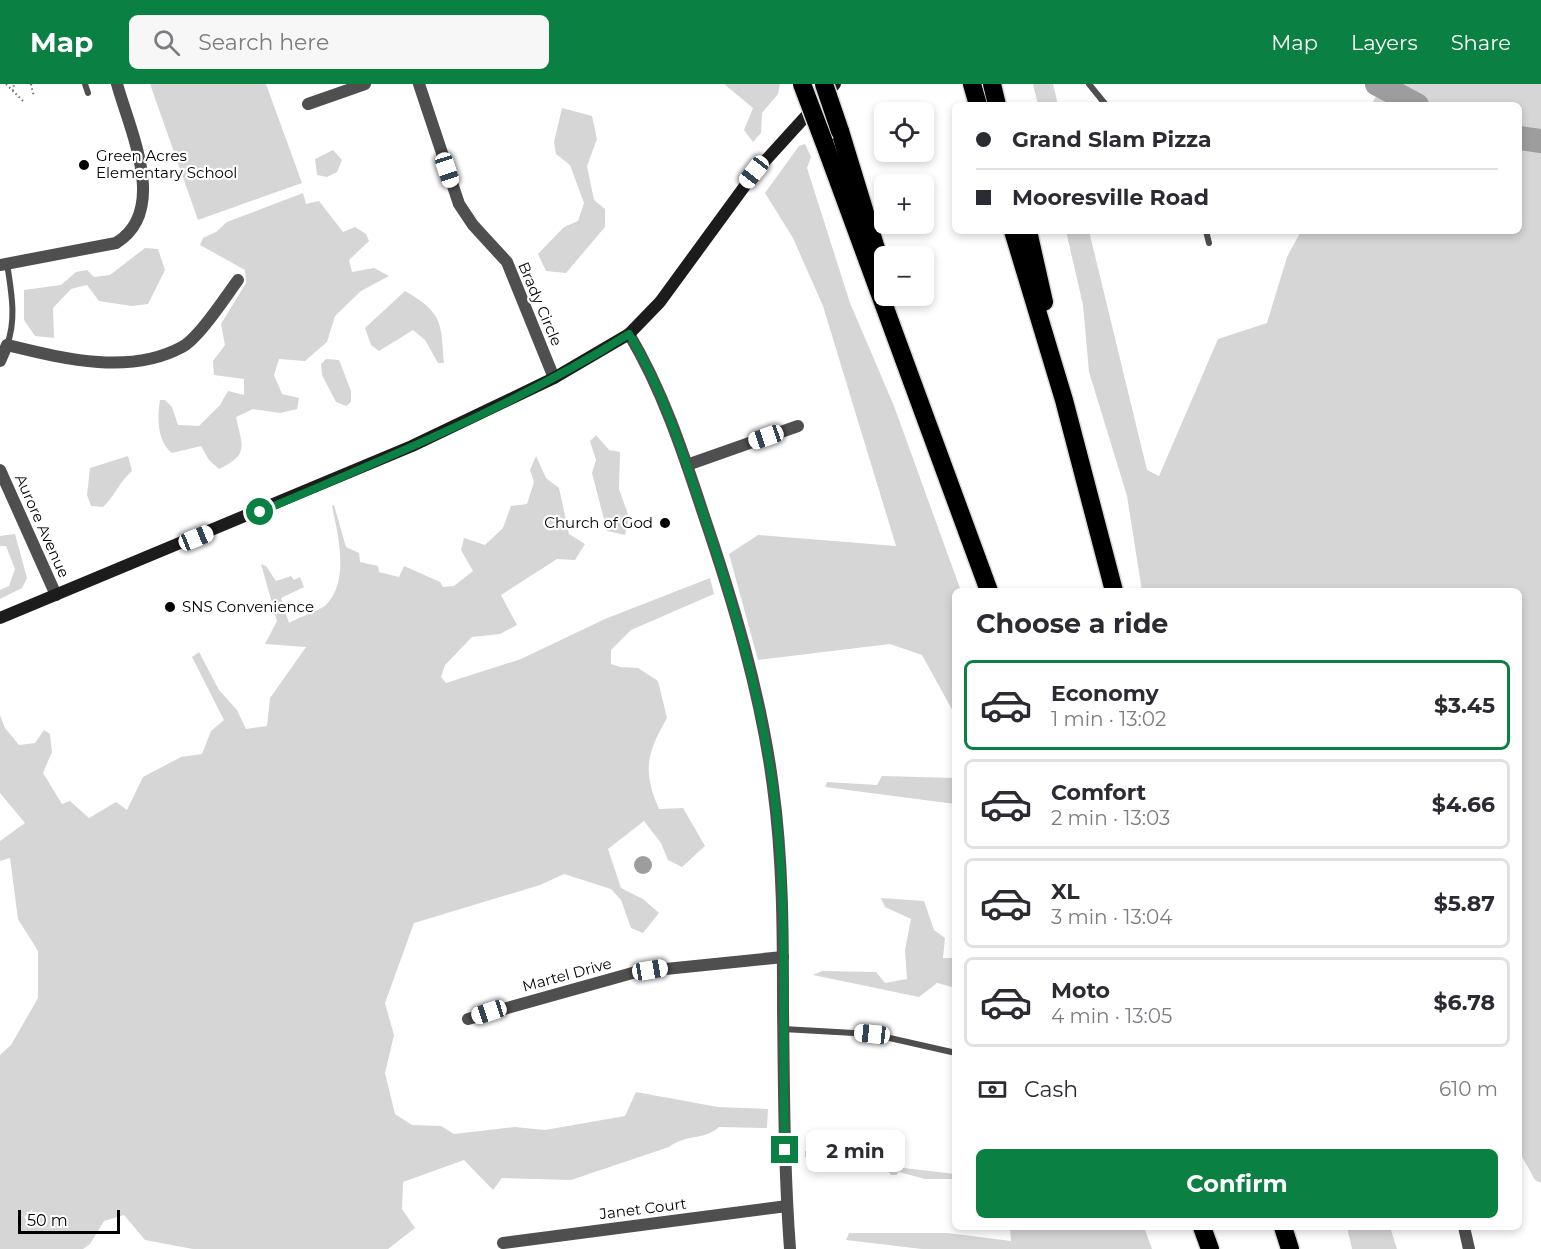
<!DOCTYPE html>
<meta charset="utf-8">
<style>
:root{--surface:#fff;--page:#f7f7f7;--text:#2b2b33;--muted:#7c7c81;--line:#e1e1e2;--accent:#0b8043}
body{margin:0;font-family:Montserrat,sans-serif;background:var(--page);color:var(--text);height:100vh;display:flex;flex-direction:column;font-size:22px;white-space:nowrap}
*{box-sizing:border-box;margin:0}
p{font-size:20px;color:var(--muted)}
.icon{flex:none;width:33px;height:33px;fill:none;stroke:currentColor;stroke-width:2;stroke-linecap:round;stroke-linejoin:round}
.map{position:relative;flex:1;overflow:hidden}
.panel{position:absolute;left:952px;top:504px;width:570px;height:642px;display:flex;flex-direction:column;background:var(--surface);border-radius:9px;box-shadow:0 3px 9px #0003}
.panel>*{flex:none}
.banner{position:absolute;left:952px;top:18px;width:570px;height:132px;border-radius:9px;box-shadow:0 3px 9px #0003;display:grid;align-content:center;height:132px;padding:0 24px;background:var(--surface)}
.controls{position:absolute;left:874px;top:18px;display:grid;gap:12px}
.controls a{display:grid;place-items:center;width:60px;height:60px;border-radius:9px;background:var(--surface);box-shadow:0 3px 9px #0003;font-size:30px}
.scale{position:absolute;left:18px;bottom:15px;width:102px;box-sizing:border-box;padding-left:6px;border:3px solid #000;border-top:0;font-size:16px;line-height:21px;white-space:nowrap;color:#000;-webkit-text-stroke:4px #fff;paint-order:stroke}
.end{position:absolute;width:27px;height:27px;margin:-14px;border:8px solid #0b8043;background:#fff;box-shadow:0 0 0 3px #fff}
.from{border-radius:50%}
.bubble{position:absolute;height:42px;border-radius:9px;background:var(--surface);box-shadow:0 3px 9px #0003;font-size:20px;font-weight:700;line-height:42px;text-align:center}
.car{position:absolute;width:18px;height:36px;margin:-18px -9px;border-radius:8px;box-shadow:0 0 4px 2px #0007;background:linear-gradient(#fff 24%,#345 0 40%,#fff 0 76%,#345 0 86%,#fff 0)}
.banner b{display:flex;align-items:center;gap:21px;height:57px;font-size:22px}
.banner b+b{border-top:2px solid var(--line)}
.banner i{width:15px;height:15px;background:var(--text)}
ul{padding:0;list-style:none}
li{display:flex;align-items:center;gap:18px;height:90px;margin:0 12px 9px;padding:0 12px;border:3px solid var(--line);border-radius:9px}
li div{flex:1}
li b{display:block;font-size:22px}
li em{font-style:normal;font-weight:700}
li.selected{border-color:var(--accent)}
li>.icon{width:54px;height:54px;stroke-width:1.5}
h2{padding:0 24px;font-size:27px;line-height:72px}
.pay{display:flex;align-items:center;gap:15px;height:66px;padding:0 24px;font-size:22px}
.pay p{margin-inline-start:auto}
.button{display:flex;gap:12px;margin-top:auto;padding:12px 24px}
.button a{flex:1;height:69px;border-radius:9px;background:var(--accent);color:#fff;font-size:24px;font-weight:700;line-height:69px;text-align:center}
header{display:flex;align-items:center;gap:36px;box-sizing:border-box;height:84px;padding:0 30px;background:var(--accent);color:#fff}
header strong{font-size:28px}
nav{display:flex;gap:33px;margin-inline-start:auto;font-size:21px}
.search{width:420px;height:54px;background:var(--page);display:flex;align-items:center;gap:15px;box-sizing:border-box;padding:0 21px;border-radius:9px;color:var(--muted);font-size:22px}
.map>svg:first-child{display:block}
.green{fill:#d6d6d6}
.water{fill:#9d9d9d}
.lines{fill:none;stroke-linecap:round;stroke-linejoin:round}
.river{stroke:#9d9d9d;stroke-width:24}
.motorway-casing{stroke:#dbdbdb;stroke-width:21}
.path{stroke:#717171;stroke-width:2;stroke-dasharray:1.5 3;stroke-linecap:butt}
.service{stroke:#4f4f4f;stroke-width:6}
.minor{stroke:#4f4f4f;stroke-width:12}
.tertiary{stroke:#4f4f4f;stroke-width:12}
.secondary{stroke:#1c1c1c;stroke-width:12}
.motorway{stroke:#000;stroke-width:18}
.motorway-bridge-casing{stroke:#dbdbdb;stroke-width:21;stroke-linecap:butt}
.motorway-bridge{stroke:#000;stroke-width:18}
.route{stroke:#0b8043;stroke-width:8}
.poi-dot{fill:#000;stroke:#fff;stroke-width:2}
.labels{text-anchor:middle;stroke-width:4.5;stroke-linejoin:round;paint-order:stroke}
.poi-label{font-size:15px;fill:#000;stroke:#fff;text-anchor:start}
.street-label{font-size:15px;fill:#000;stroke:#fff}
</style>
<header>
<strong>Map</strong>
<div class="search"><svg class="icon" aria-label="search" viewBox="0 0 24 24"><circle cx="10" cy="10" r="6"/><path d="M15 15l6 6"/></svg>Search here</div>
<nav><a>Map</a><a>Layers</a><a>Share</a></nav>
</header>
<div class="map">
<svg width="1541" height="1165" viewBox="0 0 1541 1165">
<rect width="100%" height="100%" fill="#fff"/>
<g class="green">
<path d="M150,0H266L302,99L198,136Z"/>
<path d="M724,0H780L778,10L762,29L761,49L753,58L744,46L753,24Z"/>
<path d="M1033,0H1053L1058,21H1038Z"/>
<path d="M1383,0H1541V1099L1535,1096L1520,1069V507H1142L1127,412L1089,288L1083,221L1066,147H1089L1147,386L1159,392L1218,255L1267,239L1287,173L1301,147H1520V21H1371Z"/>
<path d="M562,24L592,32L597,55L587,82L594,116L605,125V143L566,189L546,187L538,170L564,143L578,137L584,119L570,81L556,70L554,58Z"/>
<path d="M805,60L811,73L807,84L850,219L894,322L961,507H956L955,631L922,571L890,560L758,576L729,470L758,451L896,462L823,222L793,154L765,109L799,62Z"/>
<path d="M333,66L342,76L337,88L327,93L317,91L315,75Z"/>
<path d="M303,109L306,120L319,117L343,148L355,143L366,150L369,157L349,176L352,188L374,184L389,192L361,207L335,232L327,258L305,277L279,275L274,291L282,310L299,314L297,325L280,329L253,325L236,333C242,362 250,370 219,385L209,376L201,362L172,369C157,357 157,334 160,316H165L172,323L178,341L199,342L220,321L228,307L244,311V295L214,291L213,277L225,261L221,240L246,199L245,186L200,161L203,154L216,148L227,138Z"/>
<path d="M145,164L158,165L165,186L148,220L132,222L99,217L87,201L71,205L53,224L54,254L35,252L24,236V206L61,201L76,188L87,186L94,193L110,191Z"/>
<path d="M405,207C443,229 441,238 444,279H438L425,256L413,246L379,267L371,261L365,244Z"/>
<path d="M326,275L339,276L351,307V318L346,322L336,318L322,291L321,280Z"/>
<path d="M596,351L609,366L620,368L619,405L629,433L625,451L607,447L592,389L596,376L590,357Z"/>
<path d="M128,372L132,387C119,398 115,412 103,423L91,422L87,411L90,384Z"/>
<path d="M536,372L546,394L559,404L569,450L585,460L575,476L557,475L501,511L517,541L500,550L472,553L445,581L441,593L446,599L521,575L605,535L710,494L714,510L631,546L611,566V580L620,583L638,584L658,597L667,634C647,669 642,686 659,725L683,724L705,762L682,783L668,776L661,759L644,737L608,765L621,804L643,815L659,829L643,849L631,844L621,816L611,805L564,790L540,801L414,839L385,919L394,951L385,989L395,1030L412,1041L441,1042L454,1050L515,1043L545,1046L625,1032L636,1008L718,1023L768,1025L767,1044L719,1043C704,1057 688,1049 669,1063L571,1096L502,1094L493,1106L464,1076L403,1098L402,1125L415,1144L388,1165H193L145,1156L124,1131L104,1137L90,1160L83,1165H0V971L11,961L38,914V867L18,835L10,774L0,777V757L25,739L0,709V631L5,644L19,661L35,659L44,646L50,650L52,668L43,689L62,720L70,717L89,734L116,718L127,726L143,693L181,673L202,670L211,647L224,636L192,573L199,568L219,606L237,626L246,645L267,642L270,614L306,563L265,560L277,537L261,480L266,482L276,497L291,492L294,496L300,493L304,503L281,514L289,539C297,534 321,526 326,521C350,496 338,451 332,422L334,421L346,463L359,469L360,478L378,482L379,488L399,493L404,482L440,498L443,503L454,502L473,487L461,466L464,454L485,461L503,444L511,422L527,420L534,398L530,386Z"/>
<path d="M15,450L27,494L22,504L0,515V506L9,502L15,485L6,462H0V452Z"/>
<path d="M882,692L955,694V720L825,703L827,698L877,701Z"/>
<path d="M881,814L924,817L934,846L945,854L943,874H955V921L952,903L937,899L919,913L813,891L822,887L876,888L885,899L907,895L905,866L911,835L885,823Z"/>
<path d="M805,1067L849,1072L904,1084L955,1090V1095H925L899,1088L896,1091H891L887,1086L881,1088L875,1084L805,1073Z"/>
<path d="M1010,1143H1144L1152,1165H922L846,1156L849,1149H947L1011,1157Z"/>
<path d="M1347,1143H1390L1397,1165H1352Z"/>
</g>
<circle class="water" cx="643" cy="781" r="9"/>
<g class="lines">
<g class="river">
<path d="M1377,0L1417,21"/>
<path d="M1520,54L1541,57"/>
</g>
<g class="motorway-casing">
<g id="motorway">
<path d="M972,0L978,21"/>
<path d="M992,0L997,21"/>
<path d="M840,47L877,168"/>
<path d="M824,58L989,507"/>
<path d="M1013,147L1064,316L1114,507"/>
<path d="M1028,147L1044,218"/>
<path d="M1202,1143L1210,1165"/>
<path d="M1283,1143L1290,1165"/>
</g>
</g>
<g class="path">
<path d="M6,0L24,18"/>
<path d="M31,0L34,13"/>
<path d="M13,7L14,0"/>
</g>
<g class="service">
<path d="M85,0L88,9"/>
<path d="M1089,0L1106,21"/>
<path d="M1206,147L1209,159"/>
<path d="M7,261C17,234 11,207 7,179"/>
<path d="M783,945L872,950L956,969"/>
</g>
<g class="minor">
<path d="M419,0L459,120L473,141L507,178L554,294"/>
<path d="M308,20L365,0"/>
<path d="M0,181L116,159C169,127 130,47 117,0"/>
<path d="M0,277L7,261C61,274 129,292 182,263C199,254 226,212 238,196"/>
<path d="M687,381L798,342"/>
<path d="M0,386L56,511"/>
<path d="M468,935L636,888L783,873"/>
<path d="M1464,1143L1469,1165"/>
<path d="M503,1159L787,1122"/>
</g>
<path class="tertiary" d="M629,250C662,305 683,368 703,429C733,517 761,610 773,703C783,776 783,850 783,924C784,1005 784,1085 790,1165"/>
<path class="secondary" d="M0,534L412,362L554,294L629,250L660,218L755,88L835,0"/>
<use href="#motorway" class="motorway"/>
<g class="motorway-bridge-casing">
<g id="motorway-bridge">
<path d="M802,0L824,58"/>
<path d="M824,0L840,47"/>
</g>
</g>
<use href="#motorway-bridge" class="motorway-bridge"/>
</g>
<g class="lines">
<path class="route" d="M260,428C386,374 513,323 629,250C662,304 682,367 702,426C732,515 760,609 773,703C790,823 781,945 785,1066"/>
</g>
<g class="poi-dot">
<circle cx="84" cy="81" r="6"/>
<circle cx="665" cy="439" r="6"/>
<circle cx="170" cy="523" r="6"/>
</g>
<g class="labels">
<g class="poi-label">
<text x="96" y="77">Green Acres<tspan x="96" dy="17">Elementary School</tspan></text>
<text x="653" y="444" text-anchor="end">Church of God</text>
<text x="182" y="528">SNS Convenience</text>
</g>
<g class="street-label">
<text transform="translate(540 220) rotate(67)" y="5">Brady Circle</text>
<text transform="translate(42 442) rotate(66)" y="5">Aurore Avenue</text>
<text transform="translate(567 891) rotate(-15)" y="5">Martel Drive</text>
<text transform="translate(643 1125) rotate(-7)" y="5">Janet Court</text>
</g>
</g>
</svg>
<div class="controls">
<a><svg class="icon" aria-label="locate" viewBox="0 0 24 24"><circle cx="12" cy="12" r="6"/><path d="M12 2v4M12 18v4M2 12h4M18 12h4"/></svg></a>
<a>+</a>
<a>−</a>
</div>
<div class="scale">50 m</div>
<i class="end from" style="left:260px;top:428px"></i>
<i class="end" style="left:785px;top:1066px"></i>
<div class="bubble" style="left:806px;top:1046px;width:99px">2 min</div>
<i class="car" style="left:447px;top:86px;rotate:162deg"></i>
<i class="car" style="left:754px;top:88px;rotate:218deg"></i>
<i class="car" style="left:766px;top:353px;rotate:251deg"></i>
<i class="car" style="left:196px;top:454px;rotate:68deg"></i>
<i class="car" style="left:650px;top:886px;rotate:81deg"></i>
<i class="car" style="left:489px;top:928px;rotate:252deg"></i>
<i class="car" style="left:872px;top:950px;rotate:276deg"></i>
<div class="banner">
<b><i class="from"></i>Grand Slam Pizza</b>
<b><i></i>Mooresville Road</b>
</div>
<section class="panel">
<h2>Choose a ride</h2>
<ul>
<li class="selected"><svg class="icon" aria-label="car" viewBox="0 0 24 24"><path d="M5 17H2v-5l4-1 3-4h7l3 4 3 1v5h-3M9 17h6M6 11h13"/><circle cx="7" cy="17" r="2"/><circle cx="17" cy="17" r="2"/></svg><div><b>Economy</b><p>1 min · 13:02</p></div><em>$3.45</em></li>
<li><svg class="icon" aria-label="car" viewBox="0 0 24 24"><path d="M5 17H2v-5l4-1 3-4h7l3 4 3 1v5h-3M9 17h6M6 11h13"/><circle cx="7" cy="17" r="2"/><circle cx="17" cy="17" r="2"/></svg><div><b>Comfort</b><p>2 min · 13:03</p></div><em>$4.66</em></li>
<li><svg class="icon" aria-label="car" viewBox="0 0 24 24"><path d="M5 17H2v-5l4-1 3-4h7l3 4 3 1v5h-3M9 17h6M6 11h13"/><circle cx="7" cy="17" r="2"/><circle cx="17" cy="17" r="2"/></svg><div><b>XL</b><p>3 min · 13:04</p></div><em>$5.87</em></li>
<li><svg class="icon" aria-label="car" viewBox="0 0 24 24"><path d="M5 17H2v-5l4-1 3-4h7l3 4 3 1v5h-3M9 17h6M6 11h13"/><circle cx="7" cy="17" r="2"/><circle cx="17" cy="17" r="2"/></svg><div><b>Moto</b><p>4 min · 13:05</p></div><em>$6.78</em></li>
</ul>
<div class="pay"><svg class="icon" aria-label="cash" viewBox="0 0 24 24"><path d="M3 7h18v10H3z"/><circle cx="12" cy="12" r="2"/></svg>Cash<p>610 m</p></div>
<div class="button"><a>Confirm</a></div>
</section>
</div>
